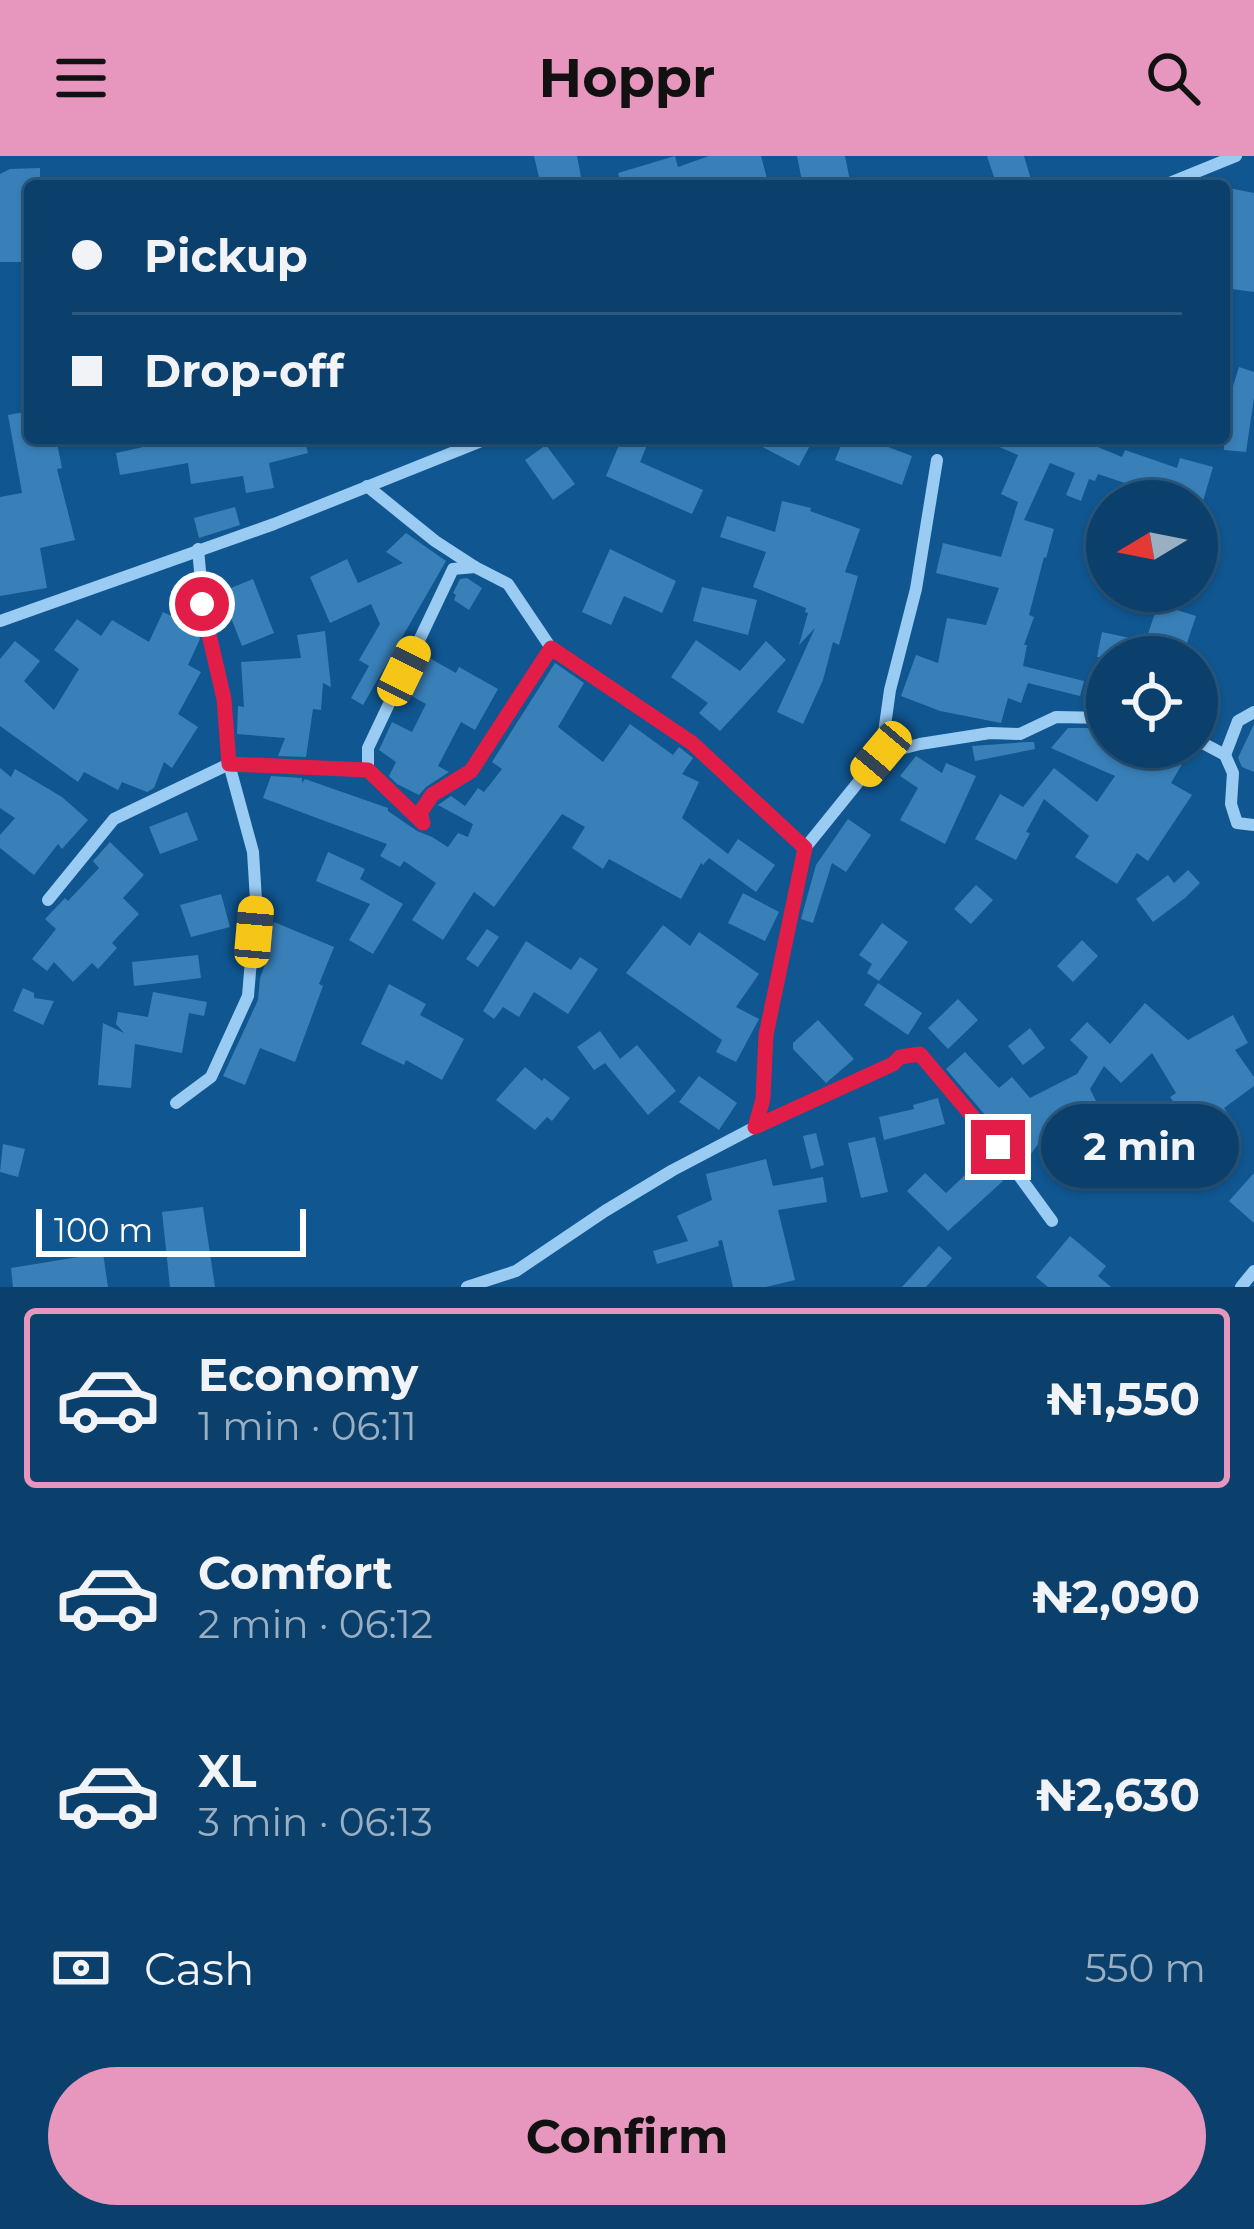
<!DOCTYPE html>
<meta charset="utf-8">
<style>
:root{--surface:#0c406c;--page:#1a4b74;--text:#f1f3f6;--muted:#9aafc2;--line:#2c597f;--accent:#e797bd}
body{margin:0;font-family:Montserrat,sans-serif;background:var(--page);color:var(--text);height:100vh;display:flex;flex-direction:column;font-size:45px;white-space:nowrap}
*{box-sizing:border-box;margin:0}
p{font-size:39px;color:var(--muted)}
.icon{flex:none;width:66px;height:66px;fill:none;stroke:currentColor;stroke-width:2;stroke-linecap:round;stroke-linejoin:round}
.map{position:relative;height:1131px;overflow:hidden}
.sheet{display:flex;flex-direction:column;background:var(--surface);flex:1}
.sheet>*{flex:none}
.hud{position:absolute;left:24px;top:24px;width:1206px;height:264px;border-radius:12px;box-shadow:0 3px 9px #0004,0 0 0 3px var(--line);display:grid;align-content:center;height:264px;padding:0 48px;background:var(--surface)}
.needle{width:78px;rotate:260deg}
.buttons{position:absolute;left:1086px;top:324px;display:grid;gap:24px}
.buttons a{display:grid;place-items:center;width:132px;height:132px;border-radius:50%;background:var(--surface);box-shadow:0 3px 9px #0004,0 0 0 3px var(--line);font-size:60px}
.scale{position:absolute;left:36px;bottom:30px;width:270px;box-sizing:border-box;padding-left:12px;border:6px solid #fff;border-top:0;font-size:33px;line-height:42px;white-space:nowrap;color:#fff;-webkit-text-stroke:9px #105690;paint-order:stroke}
.end{position:absolute;width:54px;height:54px;margin:-27px;border:15px solid #e11d48;background:#fff;box-shadow:0 0 0 6px #fff}
.from{border-radius:50%}
.bubble{position:absolute;height:84px;border-radius:42px;background:var(--surface);box-shadow:0 3px 9px #0004,0 0 0 3px var(--line);font-size:39px;font-weight:700;line-height:84px;text-align:center}
.car{position:absolute;width:36px;height:72px;margin:-36px -18px;border-radius:15px;box-shadow:0 0 9px 3px #0007;background:linear-gradient(#f5c518 24%,#345 0 40%,#f5c518 0 76%,#345 0 86%,#f5c518 0)}
.hud b{display:flex;align-items:center;gap:42px;height:114px;font-size:45px}
.hud b+b{border-top:3px solid var(--line)}
.hud i{width:30px;height:30px;background:var(--text)}
ul{padding:21px 0 0;list-style:none}
li{display:flex;align-items:center;gap:36px;height:180px;margin:0 24px 18px;padding:0 24px;border:6px solid transparent;border-radius:12px}
li div{flex:1}
li b{display:block;font-size:45px}
li em{font-style:normal;font-weight:700}
li.on{border-color:var(--accent)}
li>.icon{width:108px;height:108px;stroke-width:1.5}
.pay{display:flex;align-items:center;gap:30px;height:132px;padding:0 48px;font-size:45px}
.pay p{margin-inline-start:auto}
.cta{display:flex;gap:24px;margin-top:auto;padding:24px 48px}
.cta a{flex:1;height:138px;border-radius:72px;background:var(--accent);color:#111;font-size:48px;font-weight:700;line-height:138px;text-align:center}
header{display:flex;justify-content:space-between;align-items:center;height:156px;padding:0 48px;background:var(--accent);color:#111;font-size:54px;font-weight:700}
.map>svg:first-child{display:block}
.building{fill:#3980b9}
.lines{fill:none;stroke-linecap:round;stroke-linejoin:round}
.street{stroke:#9accf3;stroke-width:12}
.route{stroke:#e11d48;stroke-width:15}
</style>
<header><svg class="icon" aria-label="menu" viewBox="0 0 24 24"><path d="M4 6h16M4 12h16M4 18h16"/></svg>Hoppr<svg class="icon" aria-label="search" viewBox="0 0 24 24"><circle cx="10" cy="10" r="6"/><path d="M15 15l6 6"/></svg></header>
<div class="map">
<svg width="1254" height="1131" viewBox="0 0 1254 1131">
<rect width="100%" height="100%" fill="#105690"/>
<g class="building">
<path d="M534,0H577L581,21L541,30Z"/>
<path d="M675,0L678,11L709,0H761L769,30H622L618,17Z"/>
<path d="M797,0H845L851,30H803Z"/>
<path d="M987,0H1024L1033,30H997Z"/>
<path d="M40,12V30H30V106H0V18L10,13Z"/>
<path d="M1224,31L1254,37V136L1224,132Z"/>
<path d="M1239,211L1254,216V242L1246,296L1224,294V236L1227,228L1233,230Z"/>
<path d="M30,255V282H56L62,312L57,313L75,384L40,392L47,432L0,440V341L22,337L8,259Z"/>
<path d="M184,282H304L308,297L269,307L274,332L246,337L243,320L191,328L188,307L120,319L116,297Z"/>
<path d="M622,282H650L640,306L703,334L692,358L606,320Z"/>
<path d="M745,282H814L799,310Z"/>
<path d="M844,282H857L871,288L872,285L912,300L902,329L835,304Z"/>
<path d="M978,282H1076L1122,301L1125,294L1177,312L1180,302L1213,311L1203,345H1169V342L1098,318L1095,325L1089,323L1081,345L1066,339L1075,317L1050,307L1024,364L1054,373L1046,402L1044,401L1029,459L1034,461L1024,489H1027L1023,510L1084,525L1080,540L1028,527L1021,547L1008,542L1001,567L940,555L901,540L916,499L938,507L947,462L986,469L999,432L936,417L943,387L1001,401L1018,346L1001,338L1018,299Z"/>
<path d="M546,289L575,328L553,344L525,304Z"/>
<path d="M782,345L811,352L810,355L860,373L845,416L858,420L839,489L833,486L823,524L803,568L777,556L815,472L799,489L808,457L805,456L806,452L753,431L766,396L720,381L727,360L775,376Z"/>
<path d="M235,351L240,369L199,382L194,362Z"/>
<path d="M406,377L446,405L363,549L351,542L369,510L359,504L380,468L371,448L330,467L310,421L347,403L358,427L403,407L386,396Z"/>
<path d="M610,393L676,425L662,457L624,440L611,469L582,456Z"/>
<path d="M467,422L482,432L469,454L454,444L456,439L453,437L460,423Z"/>
<path d="M253,423L274,477L242,490L221,436Z"/>
<path d="M702,431L757,444L748,479L693,465Z"/>
<path d="M1158,448L1196,460L1186,490L1148,478Z"/>
<path d="M163,456L198,473L200,483L188,509L201,516L178,558L198,571L172,612L164,606L154,632L147,636L122,626L118,634L84,616L78,626L0,570V503L15,485L40,505L24,525L54,554L79,513L54,494L77,463L101,480L112,464L149,486Z"/>
<path d="M325,475L331,531L323,527L321,554L313,553L306,601L278,600L285,582L237,578L238,550L244,551L241,506L301,502L297,479Z"/>
<path d="M1102,476L1139,484L1135,501H1097Z"/>
<path d="M696,484L740,515L766,485L786,504L720,575L699,557L708,547L671,521Z"/>
<path d="M424,499L456,517L459,511L498,533L475,574L461,566L438,610L449,616L426,631L419,639L397,628L389,620L396,606L379,594L392,566L412,576L426,548L406,537Z"/>
<path d="M555,507L584,527L558,571L603,606L630,568L673,599L679,591L693,602L682,618L699,626L682,662L728,698L738,683L775,709L756,736L709,702L703,709L701,707L681,743L609,703L603,713L572,692L585,671L562,658L494,751L474,736L443,784L412,764L436,727L404,705L400,711L380,700L387,688L263,642L271,620L302,622V627L305,623L388,652V655L417,675L432,681L448,691L458,677L468,681L473,668L438,649L451,640L465,650L478,632L484,636L502,613L492,606Z"/>
<path d="M1254,568V616L1242,611L1238,602Z"/>
<path d="M1068,572H1107V591L1191,593L1171,627L1192,639L1148,705L1137,697L1117,728L1075,701L1089,680L1044,643L1026,676L1030,677L1016,704L975,683L1000,638L1023,651L1054,612L1097,646L1115,620L1051,592Z"/>
<path d="M1027,586H1034L1035,593L975,605L972,590Z"/>
<path d="M916,600L942,617L946,607L976,620L945,688L900,664L918,632L900,620Z"/>
<path d="M0,612L11,621L15,613L62,641L88,664L62,693L58,688L34,719L0,692V679L15,662L0,652Z"/>
<path d="M187,656L198,684L160,698L149,671Z"/>
<path d="M848,663L871,679L846,716L832,707L813,767L801,763L816,709Z"/>
<path d="M110,686L144,719L123,742L139,758L112,787L117,792L98,813L92,807L73,826L54,806L47,815L32,803L56,773L45,763L65,742L68,745L99,712L93,705Z"/>
<path d="M328,696L365,713L360,723L403,748L373,798L349,784L370,748L316,725Z"/>
<path d="M1188,714L1200,727L1185,742L1153,766L1136,743L1168,719L1174,727Z"/>
<path d="M976,729L993,744L971,768L954,753Z"/>
<path d="M743,737L779,756L765,785L728,767Z"/>
<path d="M221,738L230,771L191,781L180,749Z"/>
<path d="M274,766L334,791L319,828L323,830L295,906L260,892L245,929L223,920L258,844L260,822L268,800L262,798V794Z"/>
<path d="M882,767L908,786L879,825L867,817L872,808L859,799Z"/>
<path d="M663,769L690,790L699,776L759,818L736,851L759,863L736,906L716,896L722,884L626,817Z"/>
<path d="M487,773L499,781L478,811L466,803Z"/>
<path d="M1082,784L1098,800L1073,826L1057,810Z"/>
<path d="M526,785L571,814L580,801L598,813L568,858L534,836L519,861L503,851L494,863L483,855Z"/>
<path d="M198,799L201,822L134,830L132,806Z"/>
<path d="M878,827L922,857L908,879L864,849Z"/>
<path d="M389,828L426,848L420,859L464,883L442,924L406,904L404,909L361,888Z"/>
<path d="M23,832L34,837V842L54,845L43,869L13,855Z"/>
<path d="M153,836L207,846L204,860L189,857L182,897L135,888L131,932L98,929L103,867L124,877L116,868L118,856L148,861Z"/>
<path d="M958,843L978,864L948,893L928,872Z"/>
<path d="M1145,847L1188,884L1233,859L1248,887L1235,894L1254,921V930L1224,952L1232,963L1201,985L1170,941L1176,937L1152,897L1121,927L1104,910L1090,933L1097,947L1051,971L1030,999L997,973L946,913L965,896L999,932L1012,921L1030,942L1077,918L1088,901L1070,884L1087,866L1110,888Z"/>
<path d="M818,864L854,903L826,927L793,893V887Z"/>
<path d="M1030,872L1045,892L1023,909L1008,890Z"/>
<path d="M600,875L620,903L637,889L676,935L648,959L605,907L594,914L577,891Z"/>
<path d="M525,911L542,925L544,922L570,942L552,965L547,961L535,974L496,944Z"/>
<path d="M699,920L737,947L719,974L679,946Z"/>
<path d="M938,942L945,968L884,984L879,961L914,953L913,949Z"/>
<path d="M816,977L824,1009L811,1013L803,980Z"/>
<path d="M875,981L888,1036L861,1042L848,987Z"/>
<path d="M3,988L25,993L18,1021L0,1016Z"/>
<path d="M766,1003L773,1030L823,1021L827,1046L778,1054L795,1124L766,1131H733L722,1084L718,1085L719,1090L657,1108L653,1095L688,1085L677,1060L712,1044L706,1018Z"/>
<path d="M982,1003L1003,1025L948,1075L907,1035L925,1017L946,1037Z"/>
<path d="M1254,1017V1067L1229,1045Z"/>
<path d="M203,1051L215,1131H170L162,1056Z"/>
<path d="M1070,1080L1106,1110L1098,1120L1111,1131H1048L1036,1121Z"/>
<path d="M939,1090L952,1102L926,1131H902Z"/>
<path d="M103,1097L108,1131H13L11,1112Z"/>
</g>
<g class="lines">
<g class="street">
<path d="M1162,30L1236,0"/>
<path d="M367,330L435,385L475,411L508,428L551,492L692,587L805,692"/>
<path d="M0,465L274,368L489,282"/>
<path d="M1197,584L1225,599L1233,617L1231,648L1237,667L1254,669"/>
<path d="M881,598L920,588L990,577L1020,578L1056,561L1107,562"/>
<path d="M1225,599L1238,565L1254,556"/>
<path d="M368,614V592L453,413L475,411"/>
<path d="M48,744L114,663L229,608L368,614L423,667L420,657L432,639L471,615L551,492"/>
<path d="M176,947L211,921L248,840L256,744L253,696L229,608L224,543L203,448L198,393"/>
<path d="M755,971L763,943L766,879L805,692L881,598L890,534L916,433L937,304"/>
<path d="M467,1131L516,1115L605,1055L673,1014L755,971L893,908C901,899 908,899 920,898L998,991L1052,1065"/>
<path d="M1241,1131L1254,1115"/>
</g>
</g>
<g class="lines">
<path class="route" d="M202,448L224,543L229,608L368,614L423,667L420,657L432,639L471,615L551,492L692,587L805,692L766,879L763,943L755,971L893,908L900,901L920,898L998,991"/>
</g>
</svg>
<div class="buttons">
<a><svg class="needle" viewBox="-14 -14 28 28"><path d="M0-13l5 13h-10z" fill="#e53935"/><path d="M0 13l5-13h-10z" fill="#9aafc2"/></svg></a>
<a><svg class="icon" aria-label="locate" viewBox="0 0 24 24"><circle cx="12" cy="12" r="6"/><path d="M12 2v4M12 18v4M2 12h4M18 12h4"/></svg></a>
</div>
<div class="scale">100 m</div>
<i class="end from" style="left:202px;top:448px"></i>
<i class="end" style="left:998px;top:991px"></i>
<div class="bubble" style="left:1041px;top:948px;width:198px">2 min</div>
<i class="car" style="left:404px;top:515px;rotate:26deg"></i>
<i class="car" style="left:881px;top:598px;rotate:220deg"></i>
<i class="car" style="left:254px;top:776px;rotate:5deg"></i>
<div class="hud">
<b><i class="from"></i>Pickup</b>
<b><i></i>Drop-off</b>
</div>
</div>
<section class="sheet">
<ul>
<li class="on"><svg class="icon" aria-label="car" viewBox="0 0 24 24"><path d="M5 17H2v-5l4-1 3-4h7l3 4 3 1v5h-3M9 17h6M6 11h13"/><circle cx="7" cy="17" r="2"/><circle cx="17" cy="17" r="2"/></svg><div><b>Economy</b><p>1 min · 06:11</p></div><em>₦1,550</em></li>
<li><svg class="icon" aria-label="car" viewBox="0 0 24 24"><path d="M5 17H2v-5l4-1 3-4h7l3 4 3 1v5h-3M9 17h6M6 11h13"/><circle cx="7" cy="17" r="2"/><circle cx="17" cy="17" r="2"/></svg><div><b>Comfort</b><p>2 min · 06:12</p></div><em>₦2,090</em></li>
<li><svg class="icon" aria-label="car" viewBox="0 0 24 24"><path d="M5 17H2v-5l4-1 3-4h7l3 4 3 1v5h-3M9 17h6M6 11h13"/><circle cx="7" cy="17" r="2"/><circle cx="17" cy="17" r="2"/></svg><div><b>XL</b><p>3 min · 06:13</p></div><em>₦2,630</em></li>
</ul>
<div class="pay"><svg class="icon" aria-label="cash" viewBox="0 0 24 24"><path d="M3 7h18v10H3z"/><circle cx="12" cy="12" r="2"/></svg>Cash<p>550 m</p></div>
<div class="cta"><a>Confirm</a></div>
</section>
